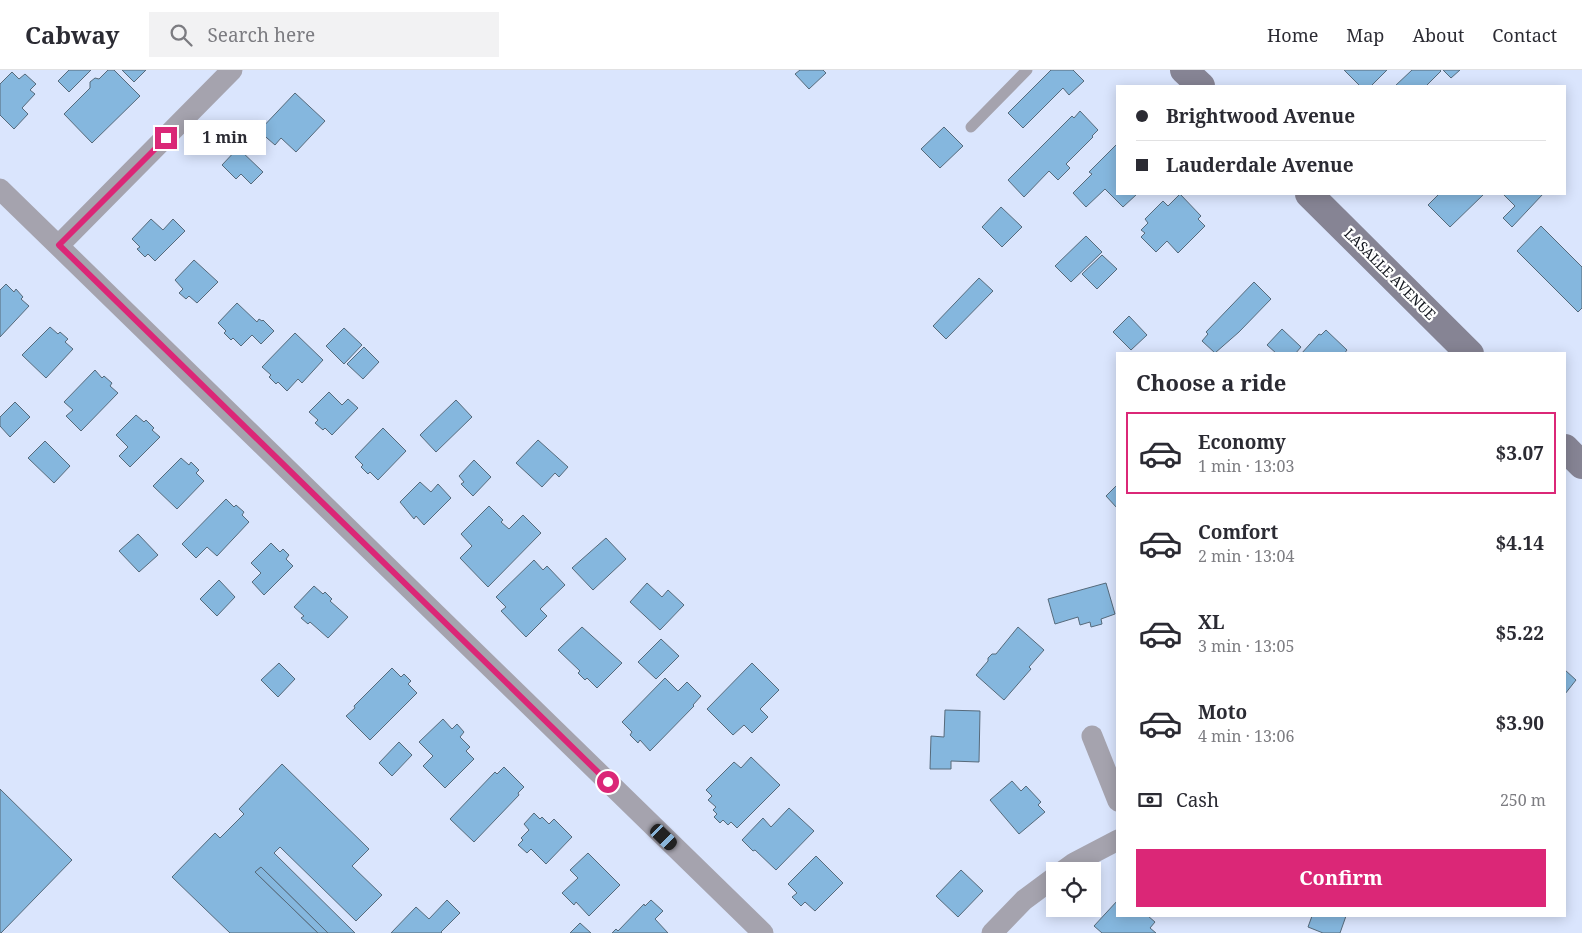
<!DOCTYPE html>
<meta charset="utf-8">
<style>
:root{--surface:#fff;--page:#f2f2f3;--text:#2b2b33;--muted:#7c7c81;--line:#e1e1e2;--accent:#db2777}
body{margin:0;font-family:"Noto Serif",serif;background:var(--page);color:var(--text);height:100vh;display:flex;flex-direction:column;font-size:19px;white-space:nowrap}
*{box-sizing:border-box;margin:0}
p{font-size:16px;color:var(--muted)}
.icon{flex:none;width:28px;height:28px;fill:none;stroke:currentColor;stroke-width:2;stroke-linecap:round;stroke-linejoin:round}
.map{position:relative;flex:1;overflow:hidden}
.details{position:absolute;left:1116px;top:282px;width:450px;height:565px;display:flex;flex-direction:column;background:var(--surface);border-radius:0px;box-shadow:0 2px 12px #0003}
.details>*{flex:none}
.hud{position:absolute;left:1116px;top:15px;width:450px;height:110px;border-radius:0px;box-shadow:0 2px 12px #0003;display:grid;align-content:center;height:110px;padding:0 20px;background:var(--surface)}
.buttons{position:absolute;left:1046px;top:792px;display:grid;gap:10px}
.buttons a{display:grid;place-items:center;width:55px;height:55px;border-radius:0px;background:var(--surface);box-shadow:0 2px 12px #0003;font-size:25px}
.end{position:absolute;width:22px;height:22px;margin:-11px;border:6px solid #db2777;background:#fff;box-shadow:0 0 0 2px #fff}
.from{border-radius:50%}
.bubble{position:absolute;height:35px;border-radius:0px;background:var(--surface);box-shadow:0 2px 12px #0003;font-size:16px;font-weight:700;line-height:35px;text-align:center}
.car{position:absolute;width:15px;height:30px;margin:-15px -8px;border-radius:6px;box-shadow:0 0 4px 1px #0007;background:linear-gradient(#222 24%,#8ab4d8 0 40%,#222 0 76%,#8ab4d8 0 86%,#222 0)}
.hud b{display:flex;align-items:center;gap:18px;height:48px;font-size:19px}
.hud b+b{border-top:1px solid var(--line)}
.hud i{width:12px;height:12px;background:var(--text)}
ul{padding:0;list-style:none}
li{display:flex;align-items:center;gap:15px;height:82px;margin:0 10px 8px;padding:0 10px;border:2px solid transparent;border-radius:0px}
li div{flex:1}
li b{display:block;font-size:19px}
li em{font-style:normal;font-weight:700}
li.selected{border-color:var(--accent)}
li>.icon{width:45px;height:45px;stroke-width:1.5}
h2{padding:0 20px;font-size:22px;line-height:60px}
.pay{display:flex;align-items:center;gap:12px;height:55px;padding:0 20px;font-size:19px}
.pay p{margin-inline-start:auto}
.cta{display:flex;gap:10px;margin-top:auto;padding:10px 20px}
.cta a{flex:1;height:58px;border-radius:0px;background:var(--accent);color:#fff;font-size:20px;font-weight:700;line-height:58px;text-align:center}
header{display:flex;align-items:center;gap:30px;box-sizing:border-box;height:70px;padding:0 25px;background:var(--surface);border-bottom:1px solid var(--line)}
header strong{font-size:24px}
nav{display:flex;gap:28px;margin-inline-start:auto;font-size:18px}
.search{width:350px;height:45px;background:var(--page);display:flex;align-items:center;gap:12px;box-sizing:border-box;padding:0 18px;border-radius:0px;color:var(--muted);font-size:19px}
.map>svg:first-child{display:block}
.building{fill:#85b7de;stroke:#566a7b}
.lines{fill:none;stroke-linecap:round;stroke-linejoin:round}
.lane{stroke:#a5a3ae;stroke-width:11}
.street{stroke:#a5a3ae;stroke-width:21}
.secondary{stroke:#868494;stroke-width:28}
.route{stroke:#db2777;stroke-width:6}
.labels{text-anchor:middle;stroke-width:4.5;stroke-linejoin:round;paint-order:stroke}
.street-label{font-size:14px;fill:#0f131b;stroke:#fff}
</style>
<header>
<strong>Cabway</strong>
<div class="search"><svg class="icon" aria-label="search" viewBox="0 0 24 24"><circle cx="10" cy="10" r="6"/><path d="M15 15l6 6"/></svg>Search here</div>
<nav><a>Home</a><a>Map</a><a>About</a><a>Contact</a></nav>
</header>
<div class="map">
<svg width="1582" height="863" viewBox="0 0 1582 863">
<rect width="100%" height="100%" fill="#dae5fd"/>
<g class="building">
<path d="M69,0H91L69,22L58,11Z"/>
<path d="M108,0H114L140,26L92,73L64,44L90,18V12L95,8L99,9Z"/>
<path d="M122,0H146L134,12Z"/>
<path d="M800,0H823L826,3L809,19L795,4Z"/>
<path d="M1051,0H1073L1084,11L1069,25L1063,18L1023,58L1008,43Z"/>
<path d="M1344,0H1387L1371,16H1360Z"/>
<path d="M1412,0H1440L1441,1L1426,16H1395Z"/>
<path d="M1443,0H1460L1451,8Z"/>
<path d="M12,2L19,9L25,4L36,14L30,20L35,24L22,38L28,44L14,59L0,45V14Z"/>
<path d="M295,23L325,51L296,82L281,68L275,75L259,61Z"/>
<path d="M1080,41L1098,60L1092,66L1093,67L1066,94L1070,98L1058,110L1049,101L1024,127L1008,110L1072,46L1074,48Z"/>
<path d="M944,57L963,76L940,98L921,79Z"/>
<path d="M1118,73V124H1137L1123,137L1105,119L1086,137L1073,123L1092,104L1089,102Z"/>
<path d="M238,78L263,102L251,114L241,104L236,109L222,95Z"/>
<path d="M1180,124L1201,146L1198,149L1205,156L1178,183L1167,171L1156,182L1141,167L1145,163L1141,160L1148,153L1145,149L1163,131L1168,136Z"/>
<path d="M1439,124H1484L1450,157L1428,135Z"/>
<path d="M1505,124H1543L1512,157L1503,148L1515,136L1504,125Z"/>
<path d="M1001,137L1022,157L1002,177L982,157Z"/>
<path d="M151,149L163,160L173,149L185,161L155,191L148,184L145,187L137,179L140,177L132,169Z"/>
<path d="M1541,156L1582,197V238L1578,242L1517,181Z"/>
<path d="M1086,166L1102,182L1071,212L1055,196Z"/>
<path d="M1102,185L1117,199L1097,219L1082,204Z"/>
<path d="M194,190L218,212L197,233L189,226L186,229L179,223L183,219L175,210Z"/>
<path d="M979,208L993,221L946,269L933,256Z"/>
<path d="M1254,212L1271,229L1239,262L1215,283L1202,271L1208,264L1206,262Z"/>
<path d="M6,214L14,222L16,219L23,227L21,229L29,236L0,267V220Z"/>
<path d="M237,233L257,252L259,249L262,251L263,250L274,261L261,274L252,265L241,276L233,268L231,270L224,263L226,261L218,253Z"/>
<path d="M1129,246L1147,265L1131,280L1113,262Z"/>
<path d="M50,257L58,264L60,262L68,269L65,272L73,279L46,308L22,285Z"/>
<path d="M344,258L362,275L344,294L326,276Z"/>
<path d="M1282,259L1301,277L1295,284H1277L1267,275Z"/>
<path d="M1326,260L1347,280L1344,284H1301L1319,264L1321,265Z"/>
<path d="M295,263L323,290L302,313L298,309L287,321L278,312L276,314L269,307L271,305L262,297Z"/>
<path d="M364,277L379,292L363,309L347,294Z"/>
<path d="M95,300L102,308L104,306L112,313L110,316L118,323L81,361L66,346L73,340L64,332Z"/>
<path d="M329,322L342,335L348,329L358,338L332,365L325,358L323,360L315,353L318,350L309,342Z"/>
<path d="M456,330L472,347L436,382L420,365Z"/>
<path d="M15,332L30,347L10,367L0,356V347Z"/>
<path d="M136,345L144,352L146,350L154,358L152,360L160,367L130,397L119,386L128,377L116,365Z"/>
<path d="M383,358L406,381L378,410L370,402L368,404L361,397L363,395L355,387Z"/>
<path d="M538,370L568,397L559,407L555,403L542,417L516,393Z"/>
<path d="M45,371L70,396L54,413L28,388Z"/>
<path d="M181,388L189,395L191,392L199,400L196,403L204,411L177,439L153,416Z"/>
<path d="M474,390L491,407L473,426L461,414L464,412L459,406Z"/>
<path d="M420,412L431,422L438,414L451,428L424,455L416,446L414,449L400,432Z"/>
<path d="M1118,414V438H1117L1106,426Z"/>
<path d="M226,429L234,437L236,435L244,442L242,445L249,452L217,486L207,477L196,488L182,474Z"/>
<path d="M489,436L503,450L501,452L509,459L523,445L541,463L488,517L460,488L472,476L461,464Z"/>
<path d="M138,464L158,485L139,502L119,481Z"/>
<path d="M606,468L626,489L593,520L572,498Z"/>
<path d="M271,473L280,482L283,479L289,485L286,489L293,496L264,525L252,512L261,503L251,493Z"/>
<path d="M534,490L543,500L547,496L565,515L540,539L547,546L526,567L501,541L506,537L496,527Z"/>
<path d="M219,510L235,527L217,546L200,529Z"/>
<path d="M647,513L662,527L668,520L684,535L660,560L630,532Z"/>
<path d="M1106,513L1115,544L1101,549L1102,554L1091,557L1090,552L1080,555L1078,547L1055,554L1048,529Z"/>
<path d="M314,516L323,524L325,522L332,529L330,531L348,547L328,568L310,552L308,554L301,548L304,546L294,537Z"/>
<path d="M582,557L622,593L597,618L587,608L585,610L578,603L580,601L558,580Z"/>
<path d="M1018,557L1044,580L1029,597L1031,599L1004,630L976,605L988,591V588L992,584H996Z"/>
<path d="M661,569L679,586L656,609L638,592Z"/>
<path d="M279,593L295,609L278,627L261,610Z"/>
<path d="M752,593L779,620L760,639L768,647L752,663L744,655L733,665L707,639Z"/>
<path d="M392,598L401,607L404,604L411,611L408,614L417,623L370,670L346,646L355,638L354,636Z"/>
<path d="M1565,600L1576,610L1565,624Z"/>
<path d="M665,608L678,621L687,612L701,626L693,635L694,636L650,681L640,670L638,673L630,665L632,662L622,652Z"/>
<path d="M945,640L980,641L979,692L951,691V699H930L931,666L944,667Z"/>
<path d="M443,649L452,659L457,654L464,662L460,667L470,677L466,681L474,689L445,718L423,696L433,686L419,672Z"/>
<path d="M399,672L412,685L392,706L379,693Z"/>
<path d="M751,687L780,715L737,758L731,752L728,755L723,750L720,753L714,747L717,744L713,740L716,737L708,730L712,726L706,720L734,692L741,698Z"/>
<path d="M282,694L369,779L352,796L382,825L356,851L280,777L274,783L355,863H328L261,797L255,802L318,863H230L172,807L215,763L220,768L244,744L239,739Z"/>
<path d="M504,697L524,717L518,723L519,725L474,772L450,749L495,702L497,704Z"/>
<path d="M1012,711L1021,721L1026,716L1041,732L1038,735L1045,742L1019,764L990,730Z"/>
<path d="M0,719L72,790L1,863H0Z"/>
<path d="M789,738L814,761L776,800L755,780L753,781L742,770L763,748L771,757Z"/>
<path d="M534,743L540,749L542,747L549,754L554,749L572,767L546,794L531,779L527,783L518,775L523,770L521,768L529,760L524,754Z"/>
<path d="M588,783L620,815L589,846L576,832L574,835L562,823L578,808L570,800Z"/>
<path d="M816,786L843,813L815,841L805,832L801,836L792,827L797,823L788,814Z"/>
<path d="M261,797L328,863H318L255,802Z"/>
<path d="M961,800L983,821L958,847L936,826Z"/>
<path d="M447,830L460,843L441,862L442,863H391L416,837L429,849Z"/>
<path d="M651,830L663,841L655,849L668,863H612L616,859L618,861L644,834L645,836Z"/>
<path d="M1118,830V846H1148L1155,852L1150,858L1156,863H1102L1094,856Z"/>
<path d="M1312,846H1346L1340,863H1323L1308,857Z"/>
<path d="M580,853L591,863H570Z"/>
</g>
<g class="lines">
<path class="lane" d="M971,57L1027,0"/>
<g class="street">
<path d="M0,119L763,863"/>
<path d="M59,175L232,0"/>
<path d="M1092,666L1118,731"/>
<path d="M1063,801L1074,793L1118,770"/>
<path d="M992,863L1024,830L1055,807"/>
</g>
<g class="secondary">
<path d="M1184,0L1201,16"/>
<path d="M1309,124L1470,284"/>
<path d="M1565,378L1582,395"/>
</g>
</g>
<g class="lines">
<path class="route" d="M166,68L59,175L608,712"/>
</g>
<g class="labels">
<g class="street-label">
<text transform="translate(1390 204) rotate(45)" y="5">LASALLE AVENUE</text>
</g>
</g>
</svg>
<div class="buttons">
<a><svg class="icon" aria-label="locate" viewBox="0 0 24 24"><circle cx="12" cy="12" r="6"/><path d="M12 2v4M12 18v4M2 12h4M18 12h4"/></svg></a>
</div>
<i class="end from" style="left:608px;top:712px"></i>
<i class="end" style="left:166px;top:68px"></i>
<div class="bubble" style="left:184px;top:50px;width:82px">1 min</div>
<i class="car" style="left:664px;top:767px;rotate:134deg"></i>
<div class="hud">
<b><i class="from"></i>Brightwood Avenue</b>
<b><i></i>Lauderdale Avenue</b>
</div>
<section class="details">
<h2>Choose a ride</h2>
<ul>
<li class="selected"><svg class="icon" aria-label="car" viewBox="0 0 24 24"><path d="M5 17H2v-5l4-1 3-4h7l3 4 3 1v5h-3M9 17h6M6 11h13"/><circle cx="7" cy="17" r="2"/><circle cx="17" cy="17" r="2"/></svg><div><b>Economy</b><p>1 min · 13:03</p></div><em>$3.07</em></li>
<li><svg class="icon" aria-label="car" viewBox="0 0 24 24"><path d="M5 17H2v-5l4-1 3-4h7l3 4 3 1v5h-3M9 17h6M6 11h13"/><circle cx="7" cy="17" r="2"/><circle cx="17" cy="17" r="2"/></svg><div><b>Comfort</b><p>2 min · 13:04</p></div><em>$4.14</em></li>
<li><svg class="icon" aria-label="car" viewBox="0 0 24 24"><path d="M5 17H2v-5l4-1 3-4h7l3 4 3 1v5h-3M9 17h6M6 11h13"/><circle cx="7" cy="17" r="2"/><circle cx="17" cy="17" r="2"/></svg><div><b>XL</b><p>3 min · 13:05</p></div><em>$5.22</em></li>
<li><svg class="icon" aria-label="car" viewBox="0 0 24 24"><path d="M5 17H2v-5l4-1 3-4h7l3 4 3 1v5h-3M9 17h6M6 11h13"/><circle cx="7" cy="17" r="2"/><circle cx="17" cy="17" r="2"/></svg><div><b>Moto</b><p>4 min · 13:06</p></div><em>$3.90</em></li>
</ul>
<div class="pay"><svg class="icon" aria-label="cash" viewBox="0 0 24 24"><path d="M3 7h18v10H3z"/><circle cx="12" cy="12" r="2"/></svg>Cash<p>250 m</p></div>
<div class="cta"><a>Confirm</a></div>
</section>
</div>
